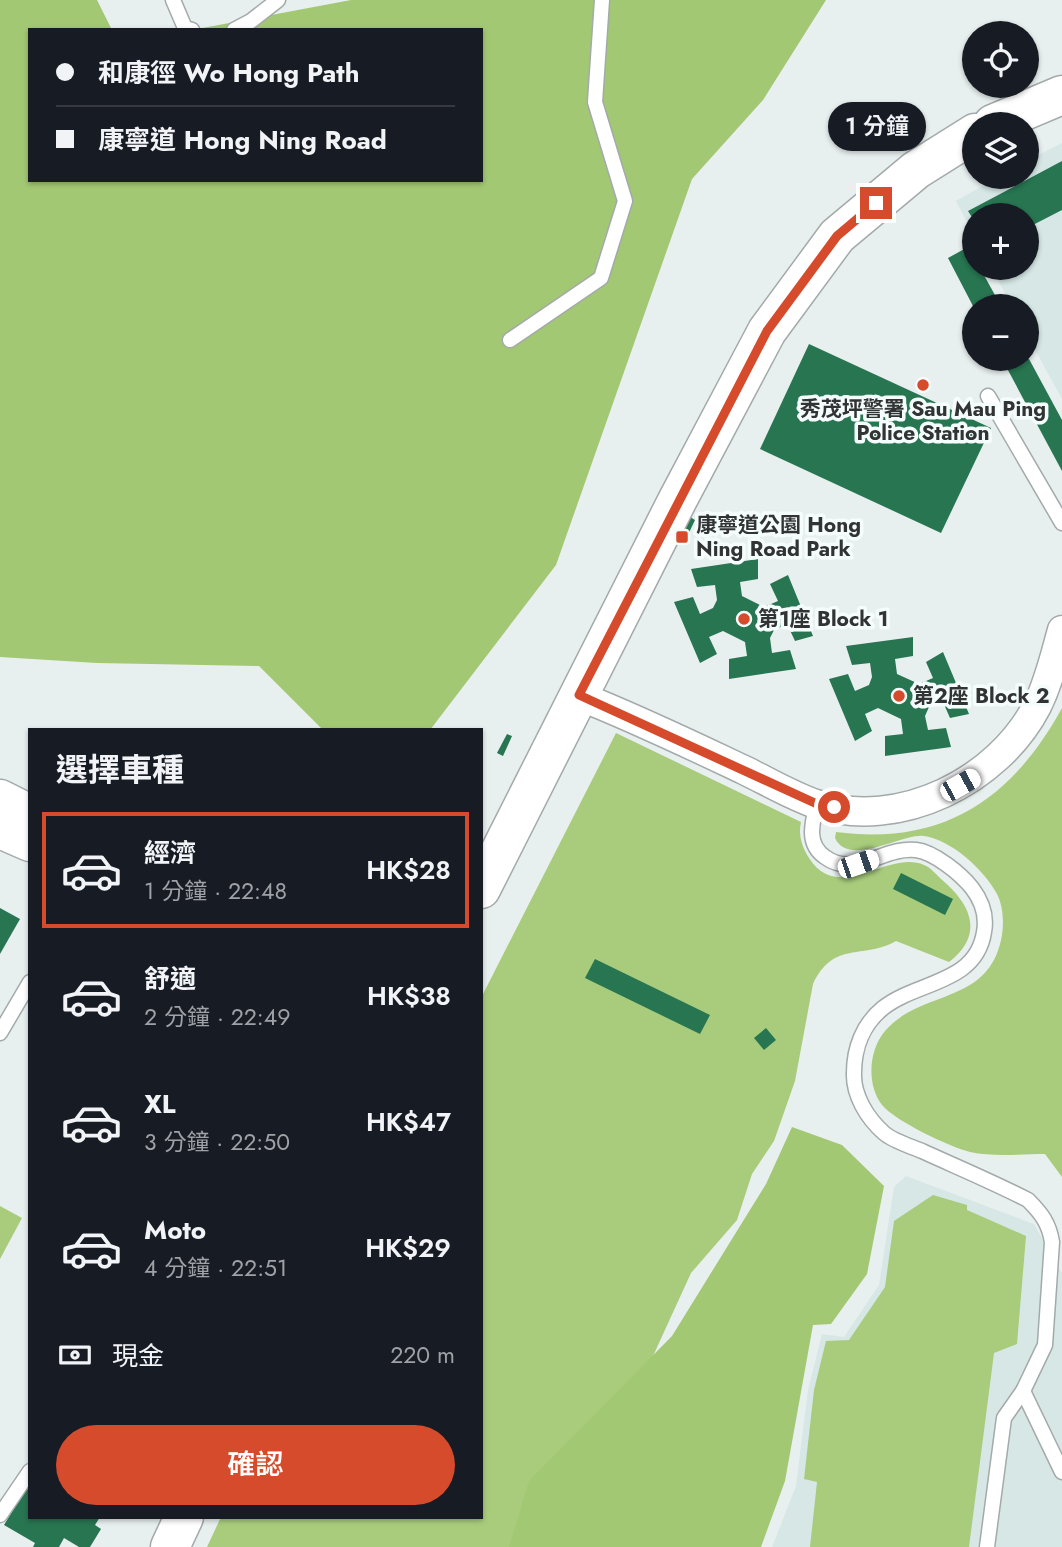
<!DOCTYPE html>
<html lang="zh-TW">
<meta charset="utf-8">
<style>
:root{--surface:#171b24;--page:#20242c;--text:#f1f3f6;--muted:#9ea1a6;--line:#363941;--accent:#d54b2c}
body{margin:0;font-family:Jost,"Noto Sans TC",sans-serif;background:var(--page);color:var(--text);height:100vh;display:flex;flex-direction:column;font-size:26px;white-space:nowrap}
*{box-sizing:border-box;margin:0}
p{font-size:23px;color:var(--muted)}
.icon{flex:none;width:38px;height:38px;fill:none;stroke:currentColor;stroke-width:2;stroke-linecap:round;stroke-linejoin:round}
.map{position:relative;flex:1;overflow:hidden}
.panel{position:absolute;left:28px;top:728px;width:455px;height:791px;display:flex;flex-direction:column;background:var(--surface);border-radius:0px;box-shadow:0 2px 5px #0004}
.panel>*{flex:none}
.top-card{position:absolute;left:28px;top:28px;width:455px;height:154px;border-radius:0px;box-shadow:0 2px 5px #0004;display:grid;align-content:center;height:154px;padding:0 28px;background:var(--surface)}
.fabs{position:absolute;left:962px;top:21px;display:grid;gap:14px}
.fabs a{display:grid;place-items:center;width:77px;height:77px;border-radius:50%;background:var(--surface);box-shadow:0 2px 5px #0004;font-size:35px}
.end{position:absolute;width:32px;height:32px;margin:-16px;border:9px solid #d54b2c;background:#fff;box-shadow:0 0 0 4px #fff}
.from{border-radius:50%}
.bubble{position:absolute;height:49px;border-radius:24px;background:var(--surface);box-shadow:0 2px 5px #0004;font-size:23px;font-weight:600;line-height:49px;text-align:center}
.car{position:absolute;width:21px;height:42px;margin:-21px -10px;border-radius:9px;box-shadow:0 0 5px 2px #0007;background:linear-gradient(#fff 24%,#345 0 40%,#fff 0 76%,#345 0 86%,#fff 0)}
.top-card b{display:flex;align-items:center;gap:24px;height:66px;font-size:26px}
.top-card b+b{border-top:2px solid var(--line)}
.top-card i{width:18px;height:18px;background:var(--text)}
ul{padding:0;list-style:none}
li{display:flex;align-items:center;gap:21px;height:116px;margin:0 14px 10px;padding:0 14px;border:4px solid transparent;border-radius:0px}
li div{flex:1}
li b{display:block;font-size:26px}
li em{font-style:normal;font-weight:600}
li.current{border-color:var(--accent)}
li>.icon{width:63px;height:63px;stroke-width:1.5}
h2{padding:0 28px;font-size:32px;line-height:84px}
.pay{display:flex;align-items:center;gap:18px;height:77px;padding:0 28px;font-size:26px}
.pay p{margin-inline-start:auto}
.cta{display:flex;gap:14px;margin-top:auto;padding:14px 28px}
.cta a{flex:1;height:80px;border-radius:42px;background:var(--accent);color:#fff;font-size:28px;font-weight:600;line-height:80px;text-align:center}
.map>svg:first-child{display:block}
.built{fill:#d6e7e5}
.green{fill:#a8cc7c}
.forest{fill:#a3c873}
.building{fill:#277551}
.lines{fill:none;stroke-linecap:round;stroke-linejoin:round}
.lane-casing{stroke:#a3aaa9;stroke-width:17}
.street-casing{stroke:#a3aaa9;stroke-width:31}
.secondary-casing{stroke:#a3aaa9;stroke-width:41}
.lane{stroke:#fff;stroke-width:14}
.street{stroke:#fff;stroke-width:28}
.secondary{stroke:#fff;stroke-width:38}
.route{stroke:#d54b2c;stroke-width:9}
.poi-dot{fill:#d54b2c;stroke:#f5fdfc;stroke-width:2.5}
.labels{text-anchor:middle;stroke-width:7;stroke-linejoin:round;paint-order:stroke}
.poi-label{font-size:21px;font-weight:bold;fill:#323434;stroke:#f5fdfc;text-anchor:start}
</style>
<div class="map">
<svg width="1062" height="1547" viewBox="0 0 1062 1547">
<rect width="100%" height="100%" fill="#e8efef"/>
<g class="built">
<path d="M1062,143V399L1027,335V306H1012L991,268H1027V215H975V237L956,201L998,177H1027V161Z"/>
<path d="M906,1176L1034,1224L1062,1273V1547H772L796,1486L808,1390L822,1334L844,1337L879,1285L894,1187Z"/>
</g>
<g class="green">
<path d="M1062,708V1177L1045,1154C1021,1154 993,1157 970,1152C950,1147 895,1121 882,1105C866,1084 869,1050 885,1031C922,988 990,1006 1002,935C1004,922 1003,906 997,894C984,870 952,840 924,836C903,833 849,868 835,838L836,832C943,846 1012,799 1062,708Z"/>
<path d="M616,733L801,822C798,835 802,847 809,858C839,905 888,849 924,865C930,867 936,874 941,879C971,904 985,934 949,962L896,941C862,960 834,940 813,984L795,1081L774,1141L752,1174L737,1220L691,1273L648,1367L526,1547H207L221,1517H481V998Z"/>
<path d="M933,1195L967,1205V1210L1026,1236L1017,1344L994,1353L969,1547H810L817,1482L804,1479L814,1390L826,1341L849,1340L885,1287L894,1221Z"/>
<path d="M0,1206L22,1218L0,1259Z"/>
</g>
<g class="forest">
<path d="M0,0H97L112,30H30V180H481V30H192L351,0H826L763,100L692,179L556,565L430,730H323L259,666L97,663L0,657Z"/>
<path d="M792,1127L842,1145L884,1186L867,1274L831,1324L813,1325L785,1481L761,1547H509L529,1481L672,1336L766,1184Z"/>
</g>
<g class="building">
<path d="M1062,161V210L1027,228V215H975V222L968,211Z"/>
<path d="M968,247L975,258V268H980L1001,306H973L948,258Z"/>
<path d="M809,344L991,428L941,533L760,449Z"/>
<path d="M1002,359H1029L1062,420V471Z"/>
<path d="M690,517L695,520L686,539L681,536Z"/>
<path d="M758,559V579L740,582L742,596L764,607L778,601L770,584L788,575L813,636L795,641L787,624L774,630L770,638L772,653L790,650L796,669L729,679V659L747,656L745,642L723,631L709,637L717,654L700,663L674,602L693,597L700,614L713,608L717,600L715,585L697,587L691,569Z"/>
<path d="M913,637V656L895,659L897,674L919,684L933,678L926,662L943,652L969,714L950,718L943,702L929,707L925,716L928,730L946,728L951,747L885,756V736L903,734L901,719L878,708L865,714L872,731L855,741L829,679L848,674L855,691L869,685L872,677L870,663L852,665L846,646Z"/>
<path d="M507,734L512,736L503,756L497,753Z"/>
<path d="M901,873L953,899L945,915L893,889Z"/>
<path d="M0,908L20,919L0,954Z"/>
<path d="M595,959L710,1015L700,1034L585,978Z"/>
<path d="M766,1028L776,1040L764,1050L754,1038Z"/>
<path d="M30,1482V1517H100L95,1525L101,1529L90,1547H79L64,1538L59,1547H33L35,1543L4,1525Z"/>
</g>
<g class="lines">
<g class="lane-casing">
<g id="lane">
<path d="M173,0L185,28L192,30"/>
<path d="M234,30L251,21L278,0"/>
<path d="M510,340L601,278L625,201L595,102L602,0"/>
<path d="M988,396L1062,523"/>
<path d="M817,804C812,823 806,844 825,857C855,879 884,846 916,850C934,852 961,874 972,888C982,901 987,916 984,932C976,984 917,981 883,1008C863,1024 854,1048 854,1073C853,1095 867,1118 884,1133C893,1141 910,1146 922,1151C957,1167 993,1182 1028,1200C1041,1213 1049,1223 1052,1242L1045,1345L1023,1391L1004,1418L987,1547"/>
<path d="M0,1033L30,982"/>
<path d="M1023,1391L1062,1472"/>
<path d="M0,1515L30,1471"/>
</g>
</g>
<g class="street-casing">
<path id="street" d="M579,696C635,718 689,744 744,770C767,781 792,796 816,804C900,831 998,781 1037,706C1049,682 1055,655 1062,630"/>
</g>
<g class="secondary-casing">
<g id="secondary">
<path d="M993,124L1062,95"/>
<path d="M0,799L30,814"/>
<path d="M0,829L30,842"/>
<path d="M481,889L677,501L767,331L837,236L916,170L975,133"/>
<path d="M170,1547L184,1517"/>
</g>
</g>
<use href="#lane" class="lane"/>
<use href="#street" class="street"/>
<use href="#secondary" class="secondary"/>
</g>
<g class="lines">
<path class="route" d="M834,807L817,804L579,695L767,331L837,236L876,203"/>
</g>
<g class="poi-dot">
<circle cx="923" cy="385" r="7"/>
<rect x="675" y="530" width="14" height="14" rx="3.5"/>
<circle cx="744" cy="619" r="7"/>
<circle cx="899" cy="696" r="7"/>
</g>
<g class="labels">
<g class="poi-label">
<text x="923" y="416" text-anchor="middle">秀茂坪警署 Sau Mau Ping<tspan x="923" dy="24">Police Station</tspan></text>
<text x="696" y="532">康寧道公園 Hong<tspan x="696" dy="24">Ning Road Park</tspan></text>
<text x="758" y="626">第1座 Block 1</text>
<text x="913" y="703">第2座 Block 2</text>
</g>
</g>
</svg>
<div class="fabs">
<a><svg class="icon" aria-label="locate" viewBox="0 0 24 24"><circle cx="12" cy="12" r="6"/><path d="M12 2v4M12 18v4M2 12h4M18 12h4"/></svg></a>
<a><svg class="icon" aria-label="layers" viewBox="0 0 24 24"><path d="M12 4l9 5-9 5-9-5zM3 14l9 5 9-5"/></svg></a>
<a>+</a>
<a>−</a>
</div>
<i class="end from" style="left:834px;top:807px"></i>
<i class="end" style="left:876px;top:203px"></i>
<div class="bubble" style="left:828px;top:102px;width:98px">1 分鐘</div>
<i class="car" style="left:960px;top:785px;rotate:61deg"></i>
<i class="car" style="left:858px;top:864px;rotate:71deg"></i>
<div class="top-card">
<b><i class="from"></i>和康徑 Wo Hong Path</b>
<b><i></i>康寧道 Hong Ning Road</b>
</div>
<section class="panel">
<h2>選擇車種</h2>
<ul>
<li class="current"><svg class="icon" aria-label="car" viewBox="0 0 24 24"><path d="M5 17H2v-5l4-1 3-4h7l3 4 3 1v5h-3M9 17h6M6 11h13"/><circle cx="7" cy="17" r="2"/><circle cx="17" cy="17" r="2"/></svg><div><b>經濟</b><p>1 分鐘 · 22:48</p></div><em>HK$28</em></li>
<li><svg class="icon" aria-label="car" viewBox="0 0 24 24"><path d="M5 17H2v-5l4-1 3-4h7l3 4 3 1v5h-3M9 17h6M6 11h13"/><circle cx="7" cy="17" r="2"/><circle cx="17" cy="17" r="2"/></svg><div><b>舒適</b><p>2 分鐘 · 22:49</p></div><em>HK$38</em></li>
<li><svg class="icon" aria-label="car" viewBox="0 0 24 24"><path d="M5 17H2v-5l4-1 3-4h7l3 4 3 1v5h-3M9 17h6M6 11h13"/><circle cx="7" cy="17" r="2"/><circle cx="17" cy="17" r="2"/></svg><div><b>XL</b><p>3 分鐘 · 22:50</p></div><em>HK$47</em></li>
<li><svg class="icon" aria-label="car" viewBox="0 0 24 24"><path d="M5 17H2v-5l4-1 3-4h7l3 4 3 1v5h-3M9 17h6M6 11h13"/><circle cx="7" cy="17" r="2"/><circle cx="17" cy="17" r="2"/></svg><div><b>Moto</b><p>4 分鐘 · 22:51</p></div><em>HK$29</em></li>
</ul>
<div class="pay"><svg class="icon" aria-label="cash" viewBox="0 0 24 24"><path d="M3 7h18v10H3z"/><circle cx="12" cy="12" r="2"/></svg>現金<p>220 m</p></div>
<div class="cta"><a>確認</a></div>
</section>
</div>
